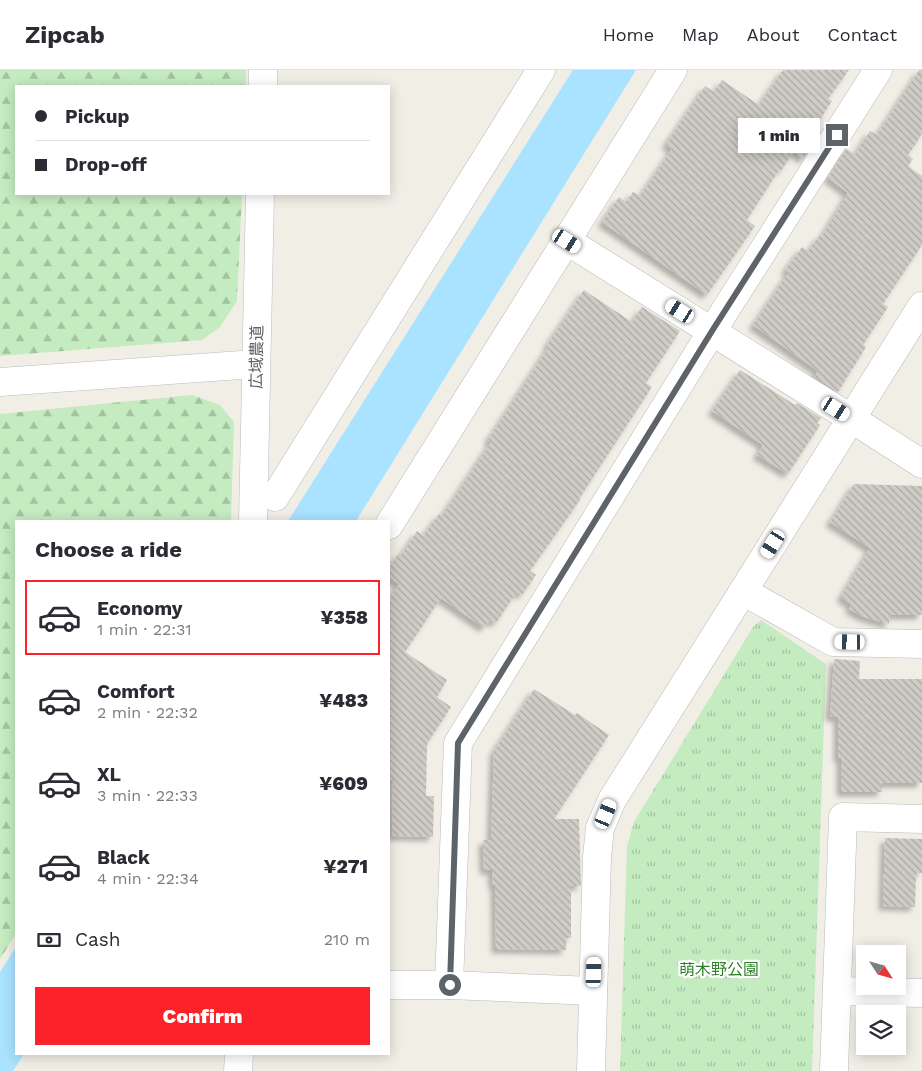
<!DOCTYPE html>
<meta charset="utf-8">
<style>
:root{--surface:#fff;--page:#f2f2f3;--text:#2b2b33;--muted:#7c7c81;--line:#e1e1e2;--accent:#fc2229}
body{margin:0;font-family:"Work Sans","Noto Sans JP",sans-serif;background:var(--page);color:var(--text);height:100vh;display:flex;flex-direction:column;font-size:19px;white-space:nowrap}
*{box-sizing:border-box;margin:0}
p{font-size:16px;color:var(--muted)}
.icon{flex:none;width:28px;height:28px;fill:none;stroke:currentColor;stroke-width:2;stroke-linecap:round;stroke-linejoin:round}
.map{position:relative;flex:1;overflow:hidden}
.panel{position:absolute;left:15px;top:450px;width:375px;height:535px;display:flex;flex-direction:column;background:var(--surface);border-radius:0px;box-shadow:0 2px 12px #0003}
.panel>*{flex:none}
.banner{position:absolute;left:15px;top:15px;width:375px;height:110px;border-radius:0px;box-shadow:0 2px 12px #0003;display:grid;align-content:center;height:110px;padding:0 20px;background:var(--surface)}
.needle{width:32px;rotate:126deg}
.buttons{position:absolute;left:856px;top:875px;display:grid;gap:10px}
.buttons a{display:grid;place-items:center;width:50px;height:50px;border-radius:0px;background:var(--surface);box-shadow:0 2px 12px #0003;font-size:25px}
.end{position:absolute;width:22px;height:22px;margin:-11px;border:6px solid #5e6368;background:#fff;box-shadow:0 0 0 2px #fff}
.from{border-radius:50%}
.bubble{position:absolute;height:35px;border-radius:0px;background:var(--surface);box-shadow:0 2px 12px #0003;font-size:16px;font-weight:800;line-height:35px;text-align:center}
.car{position:absolute;width:15px;height:30px;margin:-15px -8px;border-radius:6px;box-shadow:0 0 4px 1px #0007;background:linear-gradient(#fff 24%,#345 0 40%,#fff 0 76%,#345 0 86%,#fff 0)}
.banner b{display:flex;align-items:center;gap:18px;height:48px;font-size:19px}
.banner b+b{border-top:1px solid var(--line)}
.banner i{width:12px;height:12px;background:var(--text)}
ul{padding:0;list-style:none}
li{display:flex;align-items:center;gap:15px;height:75px;margin:0 10px 8px;padding:0 10px;border:2px solid transparent;border-radius:0px}
li div{flex:1}
li b{display:block;font-size:19px}
li em{font-style:normal;font-weight:800}
li.current{border-color:var(--accent)}
li>.icon{width:45px;height:45px;stroke-width:1.5}
h2{padding:0 20px;font-size:22px;line-height:60px}
.pay{display:flex;align-items:center;gap:12px;height:55px;padding:0 20px;font-size:19px}
.pay p{margin-inline-start:auto}
.button{display:flex;gap:10px;margin-top:auto;padding:10px 20px}
.button a{flex:1;height:58px;border-radius:0px;background:var(--accent);color:#fff;font-size:20px;font-weight:800;line-height:58px;text-align:center}
header{display:flex;align-items:center;gap:30px;box-sizing:border-box;height:70px;padding:0 25px;background:var(--surface);border-bottom:1px solid var(--line)}
header strong{font-size:24px}
nav{display:flex;gap:28px;margin-inline-start:auto;font-size:18px}
.map>svg:first-child{display:block}
.forest{fill:url(#forest-firs)}
.park{fill:url(#park-tufts)}
.water{fill:#a9e3ff}
.building{fill:url(#building-back-hatch);filter:url(#shadow)}
.lines{fill:none;stroke-linecap:round;stroke-linejoin:round}
.street-casing{stroke:#b7babe;stroke-width:29}
.secondary-casing{stroke:#b8bcc1;stroke-width:29}
.street{stroke:#fff;stroke-width:28}
.secondary{stroke:#fff;stroke-width:28}
.route{stroke:#5e6368;stroke-width:6}
.labels{text-anchor:middle;stroke-width:4.5;stroke-linejoin:round;paint-order:stroke}
.street-label{font-size:16px;fill:#5e6368;stroke:#fff}
.park-label{font-size:16px;fill:#30822a;stroke:#fff}
</style>
<header>
<strong>Zipcab</strong>
<nav><a>Home</a><a>Map</a><a>About</a><a>Contact</a></nav>
</header>
<div class="map">
<svg width="922" height="1001" viewBox="0 0 922 1001">
<defs>
<pattern id="forest-firs" width="22" height="20" patternUnits="userSpaceOnUse" patternTransform="scale(1.25)"><rect width="22" height="20" fill="#c5ebc1"/><path d="M5 1l3.5 6h-7zM16 11l3.5 6h-7z" fill="#a3c2a1"/></pattern>
<pattern id="park-tufts" width="24" height="20" patternUnits="userSpaceOnUse" patternTransform="scale(1.25)"><rect width="24" height="20" fill="#c5ebc1"/><path d="M3 7l-1-3M5 7V3M7 7l1-3M15 17l-1-3M17 17v-4M19 17l1-3" fill="none" stroke="#a3c2a1"/></pattern>
<pattern id="building-back-hatch" width="6" height="6" patternUnits="userSpaceOnUse" patternTransform="scale(1.25)"><rect width="6" height="6" fill="#cfcbc5"/><path d="M-1 5l2 2M0 0l6 6M5-1l2 2" fill="none" stroke="#aba8a4"/></pattern>
<filter id="shadow"><feDropShadow dx="-4.5" dy="4.5" stdDeviation="2.5" flood-color="#0004"/></filter>
</defs>
<rect width="100%" height="100%" fill="#f1eee6"/>
<g class="forest">
<path d="M0,0H246V16H16V124H242L237,231L220,257L202,270L0,286Z"/>
<path d="M192,325L220,335L234,352L231,451H16V864L0,889V344Z"/>
</g>
<path class="park" d="M761,550L826,594L812,1001H620L627,776L634,752L753,557Z"/>
<g class="water">
<path d="M573,0H636L356,451H288Z"/>
<path d="M16,877V984H24L13,1001H0V902Z"/>
</g>
<g class="building">
<path d="M783,0H849L828,29L832,31L814,59L820,63L803,89L794,81L781,101L779,100L747,150L755,156L707,225L602,152L619,127L626,132L633,122L640,126L672,79L666,74L705,16L714,22L722,10L759,35Z"/>
<path d="M919,0H922V64L908,85L913,89L908,96L922,106V175L883,234L888,237L863,275L866,277L838,322L814,307L818,301L753,255L789,202L785,200L802,177L808,181L820,165L822,166L848,123L828,108L846,79L855,84L870,61L877,65Z"/>
<path d="M584,220L632,252L642,237L680,261L646,313L652,317L579,429L580,430L530,501L536,505L522,525L517,522L496,553L490,550L484,558L441,528L405,582L447,610L437,627L451,637L427,674L426,726H434L433,767L392,766L393,710H389V530L399,514L389,507V498L399,483L401,485L417,461L423,466L439,444L442,446L491,372L488,370L549,276L547,275Z"/>
<path d="M740,300L795,335L797,333L821,348L817,353L820,355L788,404L757,385L763,375L712,341Z"/>
<path d="M854,414L922,416V545H890L889,554L864,547L849,539L852,535L841,527L870,478L830,452Z"/>
<path d="M834,589L860,591L859,609H922V713H882V722H841V688H838V647H830Z"/>
<path d="M534,619L575,645L577,643L609,665L554,749H579L581,816H571V868H566V880L496,879L495,815H493L492,800H484L483,770H491L494,681Z"/>
<path d="M885,768L922,769V803H916L915,837L883,836Z"/>
</g>
<g class="lines">
<g class="street-casing">
<g id="street">
<path d="M567,171L852,349L922,394"/>
<path d="M275,427L541,0"/>
<path d="M389,455L673,0"/>
<path d="M743,521L833,572L922,574"/>
<path d="M389,915H449L593,921"/>
<path d="M449,915L458,673L712,261L878,0"/>
<path d="M837,921L922,923"/>
<path d="M591,1001L597,787L600,758L612,730L922,236"/>
<path d="M834,1001L843,747L922,749"/>
</g>
</g>
<g class="secondary-casing">
<g id="secondary">
<path d="M263,16V0"/>
<path d="M0,312L256,294"/>
<path d="M253,451L260,124"/>
<path d="M238,1001L239,984"/>
</g>
</g>
<use href="#street" class="street"/>
<use href="#secondary" class="secondary"/>
</g>
<g class="lines">
<path class="route" d="M450,915L458,673L712,261L837,65"/>
</g>
<g class="labels">
<g class="street-label">
<text transform="translate(256 287) rotate(-89)" y="6">広域農道</text>
</g>
<g class="park-label">
<text x="719" y="905">萌木野公園</text>
</g>
</g>
</svg>
<div class="buttons">
<a><svg class="needle" viewBox="-14 -14 28 28"><path d="M0-13l5 13h-10z" fill="#e53935"/><path d="M0 13l5-13h-10z" fill="#7c7c81"/></svg></a>
<a><svg class="icon" aria-label="layers" viewBox="0 0 24 24"><path d="M12 4l9 5-9 5-9-5zM3 14l9 5 9-5"/></svg></a>
</div>
<i class="end from" style="left:450px;top:915px"></i>
<i class="end" style="left:837px;top:65px"></i>
<div class="bubble" style="left:738px;top:48px;width:82px">1 min</div>
<i class="car" style="left:567px;top:171px;rotate:122deg"></i>
<i class="car" style="left:680px;top:241px;rotate:302deg"></i>
<i class="car" style="left:836px;top:339px;rotate:122deg"></i>
<i class="car" style="left:773px;top:474px;rotate:212deg"></i>
<i class="car" style="left:850px;top:572px;rotate:271deg"></i>
<i class="car" style="left:606px;top:744px;rotate:23deg"></i>
<i class="car" style="left:594px;top:902px;rotate:2deg"></i>
<div class="banner">
<b><i class="from"></i>Pickup</b>
<b><i></i>Drop-off</b>
</div>
<section class="panel">
<h2>Choose a ride</h2>
<ul>
<li class="current"><svg class="icon" aria-label="car" viewBox="0 0 24 24"><path d="M5 17H2v-5l4-1 3-4h7l3 4 3 1v5h-3M9 17h6M6 11h13"/><circle cx="7" cy="17" r="2"/><circle cx="17" cy="17" r="2"/></svg><div><b>Economy</b><p>1 min · 22:31</p></div><em>¥358</em></li>
<li><svg class="icon" aria-label="car" viewBox="0 0 24 24"><path d="M5 17H2v-5l4-1 3-4h7l3 4 3 1v5h-3M9 17h6M6 11h13"/><circle cx="7" cy="17" r="2"/><circle cx="17" cy="17" r="2"/></svg><div><b>Comfort</b><p>2 min · 22:32</p></div><em>¥483</em></li>
<li><svg class="icon" aria-label="car" viewBox="0 0 24 24"><path d="M5 17H2v-5l4-1 3-4h7l3 4 3 1v5h-3M9 17h6M6 11h13"/><circle cx="7" cy="17" r="2"/><circle cx="17" cy="17" r="2"/></svg><div><b>XL</b><p>3 min · 22:33</p></div><em>¥609</em></li>
<li><svg class="icon" aria-label="car" viewBox="0 0 24 24"><path d="M5 17H2v-5l4-1 3-4h7l3 4 3 1v5h-3M9 17h6M6 11h13"/><circle cx="7" cy="17" r="2"/><circle cx="17" cy="17" r="2"/></svg><div><b>Black</b><p>4 min · 22:34</p></div><em>¥271</em></li>
</ul>
<div class="pay"><svg class="icon" aria-label="cash" viewBox="0 0 24 24"><path d="M3 7h18v10H3z"/><circle cx="12" cy="12" r="2"/></svg>Cash<p>210 m</p></div>
<div class="button"><a>Confirm</a></div>
</section>
</div>
